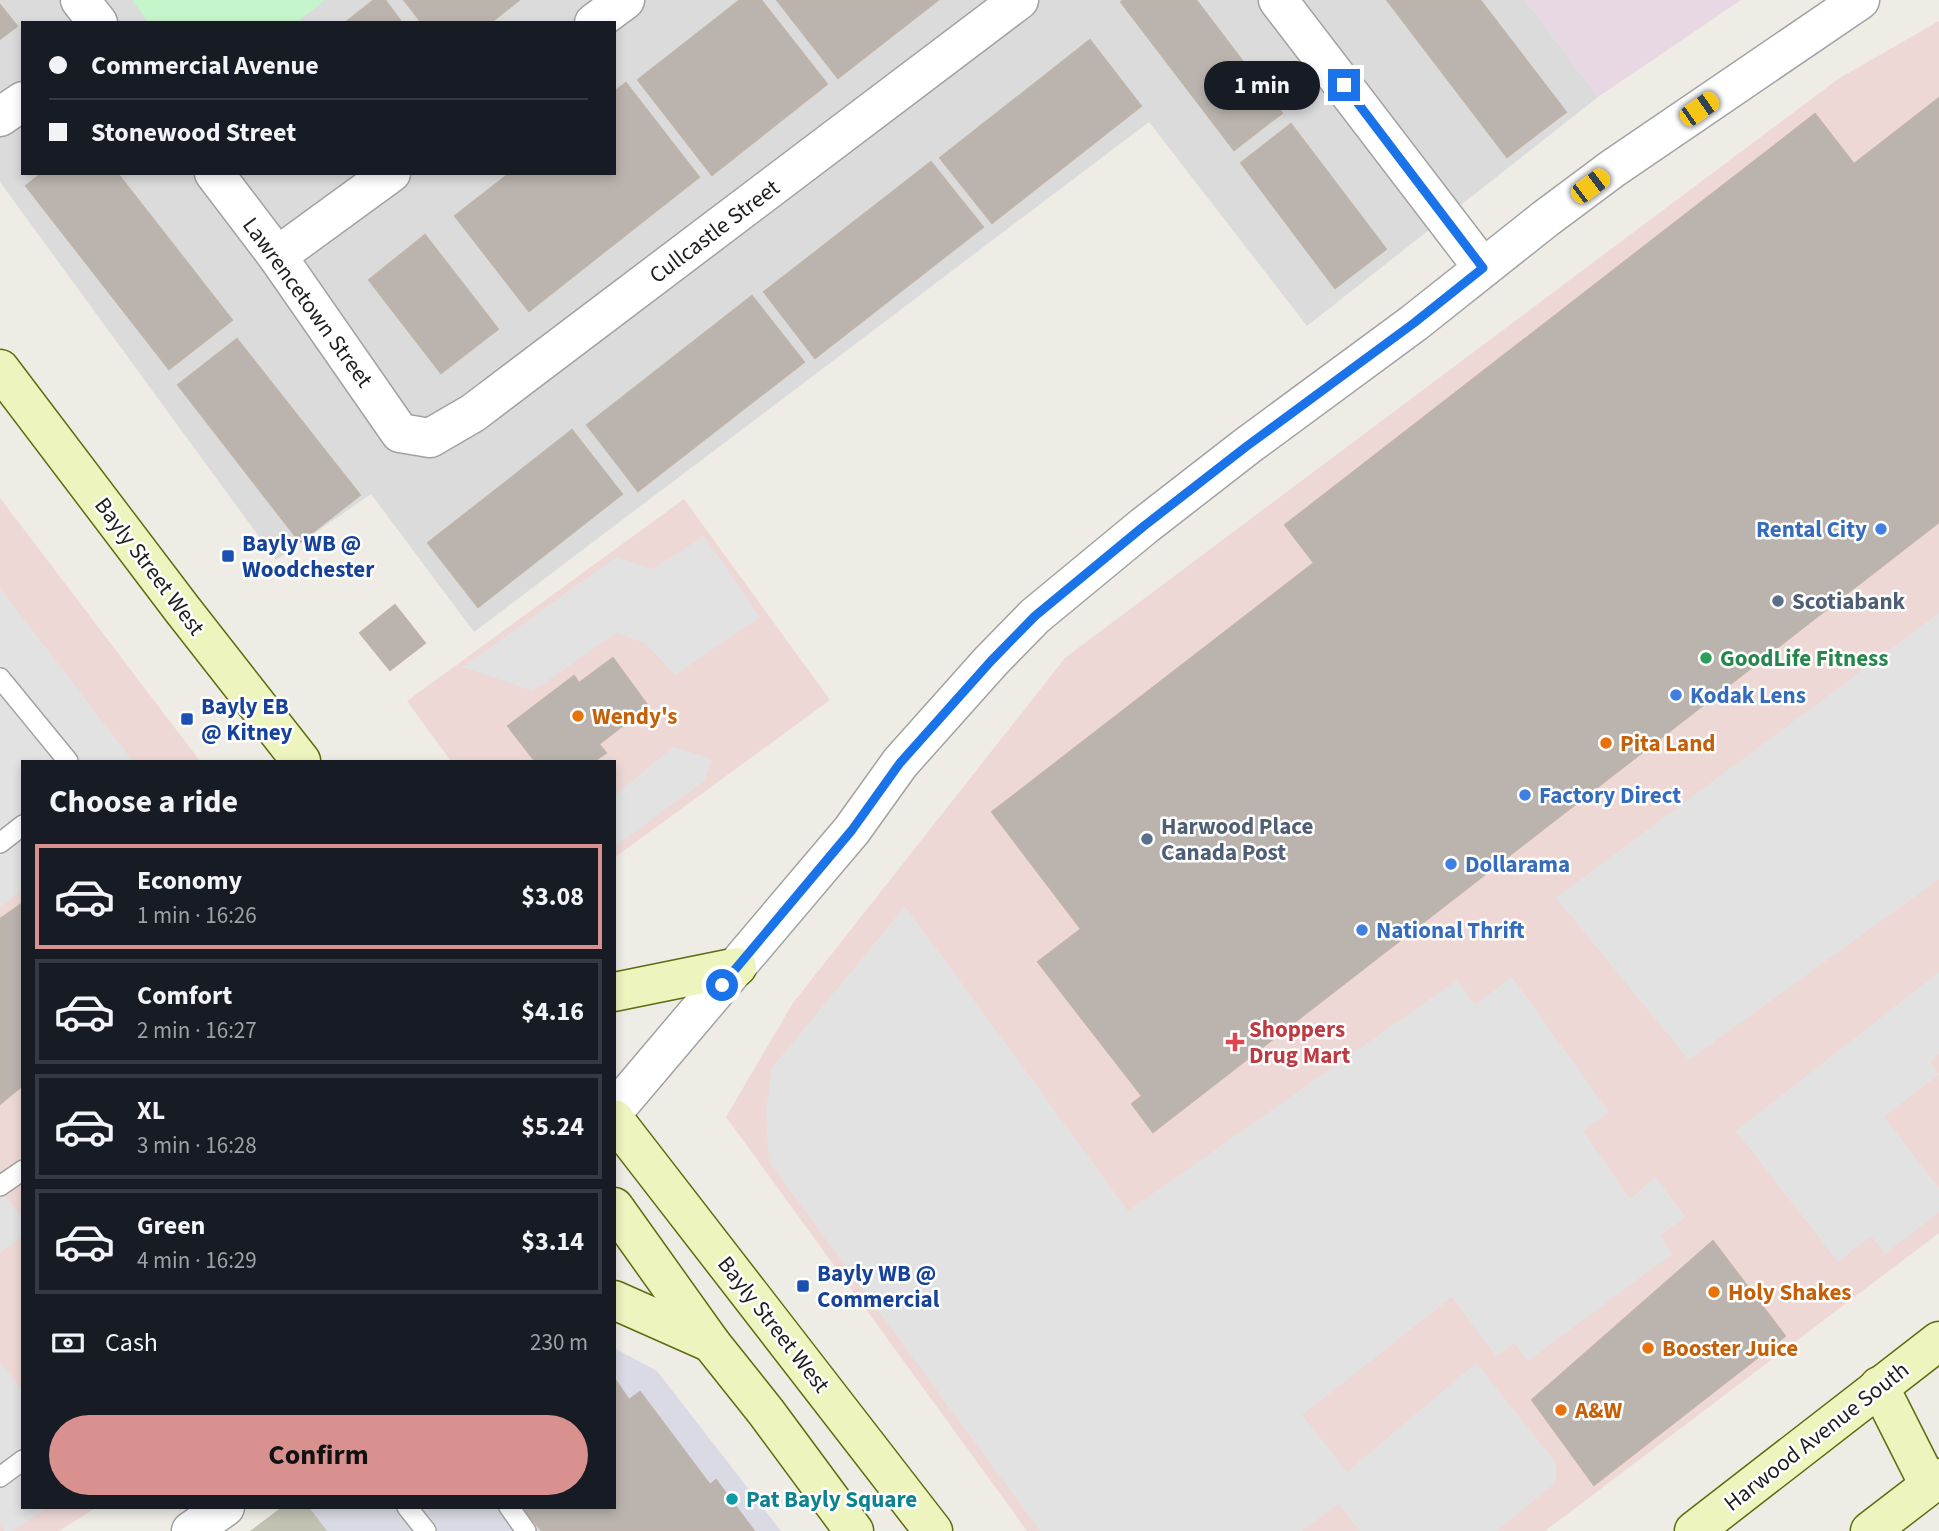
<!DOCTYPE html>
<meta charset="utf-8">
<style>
:root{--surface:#171b24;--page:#242831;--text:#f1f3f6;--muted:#9ea1a6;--line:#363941;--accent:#d9918f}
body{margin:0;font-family:"Source Sans 3",sans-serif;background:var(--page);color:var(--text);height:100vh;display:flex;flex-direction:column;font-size:26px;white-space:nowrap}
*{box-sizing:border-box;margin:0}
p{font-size:23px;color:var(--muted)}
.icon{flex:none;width:38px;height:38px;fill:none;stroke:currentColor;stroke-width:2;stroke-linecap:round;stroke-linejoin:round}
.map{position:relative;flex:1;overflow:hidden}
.drawer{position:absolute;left:21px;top:760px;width:595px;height:749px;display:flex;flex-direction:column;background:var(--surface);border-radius:0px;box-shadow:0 4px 10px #0003}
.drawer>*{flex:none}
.guide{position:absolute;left:21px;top:21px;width:595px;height:154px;border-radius:0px;box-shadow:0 4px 10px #0003;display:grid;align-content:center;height:154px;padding:0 28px;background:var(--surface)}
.end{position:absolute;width:32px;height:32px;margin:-16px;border:9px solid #1a73e8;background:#fff;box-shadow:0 0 0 4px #fff}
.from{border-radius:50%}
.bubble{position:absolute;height:49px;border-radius:24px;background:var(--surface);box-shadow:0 4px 10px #0003;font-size:23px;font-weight:700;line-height:49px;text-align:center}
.car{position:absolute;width:21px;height:42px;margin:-21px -10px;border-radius:9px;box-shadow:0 0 5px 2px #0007;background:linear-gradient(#f5c518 24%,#345 0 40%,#f5c518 0 76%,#345 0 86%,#f5c518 0)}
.guide b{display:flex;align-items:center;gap:24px;height:66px;font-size:26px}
.guide b+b{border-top:2px solid var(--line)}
.guide i{width:18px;height:18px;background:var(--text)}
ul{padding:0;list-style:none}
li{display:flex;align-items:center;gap:21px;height:105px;margin:0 14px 10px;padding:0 14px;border:4px solid var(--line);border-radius:0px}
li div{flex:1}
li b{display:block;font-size:26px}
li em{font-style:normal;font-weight:700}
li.selected{border-color:var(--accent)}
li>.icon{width:63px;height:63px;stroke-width:1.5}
h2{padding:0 28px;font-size:32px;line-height:84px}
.pay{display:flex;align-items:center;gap:18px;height:77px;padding:0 28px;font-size:26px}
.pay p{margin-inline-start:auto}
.button{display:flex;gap:14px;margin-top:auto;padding:14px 28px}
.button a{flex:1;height:80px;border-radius:42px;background:var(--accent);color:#111;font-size:28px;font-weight:700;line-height:80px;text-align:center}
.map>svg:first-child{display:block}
.residential{fill:#dcdbdb;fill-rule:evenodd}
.commercial{fill:#eed8d6}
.industrial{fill:#e7d8e3}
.construction{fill:#c1c2b1}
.park{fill:#c6f5cc}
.parking{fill:#e2e2e2}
.plaza{fill:#dadae4}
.building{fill:#bbb4ae;stroke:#bfb4a9;stroke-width:2}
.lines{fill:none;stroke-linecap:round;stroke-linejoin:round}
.service-casing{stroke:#a2a2a2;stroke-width:22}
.minor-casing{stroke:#a2a2a2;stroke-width:41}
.secondary-casing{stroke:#5d6c0e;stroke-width:41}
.service{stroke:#fff;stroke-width:19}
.minor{stroke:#fff;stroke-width:38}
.secondary{stroke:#eef4be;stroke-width:38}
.route{stroke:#1a73e8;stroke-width:9}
.shop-dot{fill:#3f7fe0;stroke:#fff;stroke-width:2.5}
.transit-dot{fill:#1a4fb4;stroke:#fff;stroke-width:2.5}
.service-dot{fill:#5c6f8a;stroke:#fff;stroke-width:2.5}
.leisure-dot{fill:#2e9e5b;stroke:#fff;stroke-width:2.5}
.food-dot{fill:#e8710a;stroke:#fff;stroke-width:2.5}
.health-dot{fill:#e0444e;stroke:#fff;stroke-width:2.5}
.culture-dot{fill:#0f9aa8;stroke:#fff;stroke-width:2.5}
.labels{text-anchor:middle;stroke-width:5;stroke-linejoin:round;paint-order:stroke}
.street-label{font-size:23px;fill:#1e1e1e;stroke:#fff}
.shop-label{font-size:23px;font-weight:bold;fill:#366cbe;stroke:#fff;text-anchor:start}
.transit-label{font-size:23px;font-weight:bold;fill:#164399;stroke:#fff;text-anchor:start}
.service-label{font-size:23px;font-weight:bold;fill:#4e5e75;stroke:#fff;text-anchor:start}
.leisure-label{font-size:23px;font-weight:bold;fill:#27864d;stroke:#fff;text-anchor:start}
.food-label{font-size:23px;font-weight:bold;fill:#c56008;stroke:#fff;text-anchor:start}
.health-label{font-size:23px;font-weight:bold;fill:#be3a42;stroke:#fff;text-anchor:start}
.culture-label{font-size:23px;font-weight:bold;fill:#0d838f;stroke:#fff;text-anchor:start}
</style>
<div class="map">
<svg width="1939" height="1531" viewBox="0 0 1939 1531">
<rect width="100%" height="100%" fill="#eeece5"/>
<path class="residential" d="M0,0H1525L1598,97L1307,326L1149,122L474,632L371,494L276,560L0,182ZM23,23H614V173H23Z"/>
<g class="commercial">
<path d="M1939,21V1233L1545,1531H1027L726,1117L793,1003L1065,658L1838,79Z"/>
<path d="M0,498L200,761H23V1507H97L59,1531H0Z"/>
<path d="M684,499L830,700L614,858V761H451L407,701Z"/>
</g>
<path class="industrial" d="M1525,0H1741L1598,97Z"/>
<path class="construction" d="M282,1507H310L328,1531H250Z"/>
<path class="park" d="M132,0H325L296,23H149Z"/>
<g class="parking">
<path d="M704,536L760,617L675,675L645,643L616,633L533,691L463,667L616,557L653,569Z"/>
<path d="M0,588L133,761H23V890L0,907Z"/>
<path d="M1939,613V879L1689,1060L1556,898Z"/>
<path d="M673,747L712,759L704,781L614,847V796Z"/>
<path d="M905,906L1128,1211L1457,980L1475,1005L1512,977L1609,1112L1583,1131L1630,1199L1655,1177L1686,1217L1660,1235L1672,1254L1528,1361L1514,1343L1496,1356L1452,1297L1302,1415L1347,1472L1476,1363L1556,1463V1482L1497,1531H1360L1339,1504L1302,1531H1040L769,1162L766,1111L772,1068Z"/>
<path d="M1939,972V1054L1930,1062L1939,1074L1884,1117L1939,1188V1212L1885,1254L1871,1236L1838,1262L1736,1131Z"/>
<path d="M0,1190L23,1218V1236L0,1253Z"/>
<path d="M0,1362L23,1391V1507H48L13,1531H5L0,1525Z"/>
</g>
<g class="plaza">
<path d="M614,1348L657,1371L781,1531H665L721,1487L716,1480L710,1485L641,1392L629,1400L616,1381L614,1382Z"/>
<path d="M309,1507H522L542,1531H327Z"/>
</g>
<g class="building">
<path d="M374,0H385L402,23H345Z"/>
<path d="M404,0H519L490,23H422Z"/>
<path d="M740,0H761L827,84L712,175L638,80Z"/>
<path d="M777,0H938L838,78Z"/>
<path d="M1124,0H1196L1282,113L1234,150L1121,2Z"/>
<path d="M1387,0H1480L1566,112L1507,157Z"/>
<path d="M0,5L17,26L0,39Z"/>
<path d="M1090,40L1141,106L992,223L940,158Z"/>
<path d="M626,83L699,177L529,311L455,216L510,173H614V92Z"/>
<path d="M1939,98V522L1153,1132L1132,1104L1142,1096L1038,962L1081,929L992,812L1314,563L1285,525L1815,114L1854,164Z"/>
<path d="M1291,124L1386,249L1335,288L1241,163Z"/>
<path d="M931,162L983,227L815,358L764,292Z"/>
<path d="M42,173H117L232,320L169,369L26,186Z"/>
<path d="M425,235L498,329L441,373L369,280Z"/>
<path d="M752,296L804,362L638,491L587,425Z"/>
<path d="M237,339L360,495L300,542L178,385Z"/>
<path d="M572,430L622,494L478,607L428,543Z"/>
<path d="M395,605L425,643L390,670L360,633Z"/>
<path d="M613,658L648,706L599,744L606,753L594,761H535L508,726L574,676L579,683Z"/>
<path d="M23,903V1085L0,1104V919Z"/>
<path d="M1713,1241L1785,1336L1594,1485L1532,1400Z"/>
<path d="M616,1381L629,1400L640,1392L710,1485L716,1480L754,1531H542L522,1507H614V1382Z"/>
</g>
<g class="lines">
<g class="service-casing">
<g id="service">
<path d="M0,678L68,761"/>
<path d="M0,843L23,825"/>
<path d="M0,1186L23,1170"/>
<path d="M0,1477L23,1460"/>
<path d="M407,1507L426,1531"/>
<path d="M509,1507L526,1531"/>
</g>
</g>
<g class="minor-casing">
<g id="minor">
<path d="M80,0L98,23"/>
<path d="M1278,0L1483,268"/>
<path d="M594,23L625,0"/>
<path d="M0,117L23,101"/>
<path d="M214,173L277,256L400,433L430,438L473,413L1019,0"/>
<path d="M277,256L391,173"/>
<path d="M614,1111L852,830L900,763L991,661L1035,616L1144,526L1247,446L1414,323L1545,219L1612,169L1860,0"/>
<path d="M191,1531L225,1507"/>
</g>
</g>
<g class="secondary-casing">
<g id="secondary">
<path d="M0,369L182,609L301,761"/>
<path d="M614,992L737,967"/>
<path d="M614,1119L933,1531"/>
<path d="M614,1207L711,1343L766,1412L854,1531"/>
<path d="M614,1300L711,1343"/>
<path d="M1879,1386L1929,1485"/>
<path d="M1694,1531L1939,1341"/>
<path d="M1870,1531L1939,1478"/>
</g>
</g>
<use href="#service" class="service"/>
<use href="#minor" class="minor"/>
<use href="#secondary" class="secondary"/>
</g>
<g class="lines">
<path class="route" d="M722,985L852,830L900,763L991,661L1035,616L1144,526L1247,446L1414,323L1483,268L1344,85"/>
</g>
<g class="shop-dot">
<circle cx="1881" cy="529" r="7"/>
<circle cx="1676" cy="695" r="7"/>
<circle cx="1525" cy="795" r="7"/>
<circle cx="1451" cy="864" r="7"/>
<circle cx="1362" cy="930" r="7"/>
</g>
<g class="transit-dot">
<rect x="221" y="549" width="14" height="14" rx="3.5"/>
<rect x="180" y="712" width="14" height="14" rx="3.5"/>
<rect x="796" y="1279" width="14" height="14" rx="3.5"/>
</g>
<g class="service-dot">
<circle cx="1778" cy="601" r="7"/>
<circle cx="1147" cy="839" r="7"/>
</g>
<circle class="leisure-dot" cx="1706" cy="658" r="7"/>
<g class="food-dot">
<circle cx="578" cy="716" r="7"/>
<circle cx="1606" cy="743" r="7"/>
<circle cx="1714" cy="1292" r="7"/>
<circle cx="1648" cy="1348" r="7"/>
<circle cx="1561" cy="1410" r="7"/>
</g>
<path class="health-dot" d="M1231.5 1031.5h7v7h7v7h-7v7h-7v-7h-7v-7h7z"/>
<circle class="culture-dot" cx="732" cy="1499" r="7"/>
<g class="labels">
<g class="street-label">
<text transform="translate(714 231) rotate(-37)" y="8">Cullcastle Street</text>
<text transform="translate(308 302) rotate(54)" y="8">Lawrencetown Street</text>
<text transform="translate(150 566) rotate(53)" y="8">Bayly Street West</text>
<text transform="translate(774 1324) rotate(52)" y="8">Bayly Street West</text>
<text transform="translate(1816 1436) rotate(-38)" y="8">Harwood Avenue South</text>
</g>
<g class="shop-label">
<text x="1867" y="537" text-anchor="end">Rental City</text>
<text x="1690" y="703">Kodak Lens</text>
<text x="1539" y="803">Factory Direct</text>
<text x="1465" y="872">Dollarama</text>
<text x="1376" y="938">National Thrift</text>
</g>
<g class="transit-label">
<text x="242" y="551">Bayly WB @<tspan x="242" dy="26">Woodchester</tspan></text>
<text x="201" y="714">Bayly EB<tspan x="201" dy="26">@ Kitney</tspan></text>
<text x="817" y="1281">Bayly WB @<tspan x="817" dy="26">Commercial</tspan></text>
</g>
<g class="service-label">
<text x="1792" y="609">Scotiabank</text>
<text x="1161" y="834">Harwood Place<tspan x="1161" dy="26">Canada Post</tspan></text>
</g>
<g class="leisure-label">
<text x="1720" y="666">GoodLife Fitness</text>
</g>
<g class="food-label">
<text x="592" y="724">Wendy's</text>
<text x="1620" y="751">Pita Land</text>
<text x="1728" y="1300">Holy Shakes</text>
<text x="1662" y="1356">Booster Juice</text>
<text x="1575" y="1418">A&amp;W</text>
</g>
<g class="health-label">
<text x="1249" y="1037">Shoppers<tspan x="1249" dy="26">Drug Mart</tspan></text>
</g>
<g class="culture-label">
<text x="746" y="1507">Pat Bayly Square</text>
</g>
</g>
</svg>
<i class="end from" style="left:722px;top:985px"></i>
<i class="end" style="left:1344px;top:85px"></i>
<div class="bubble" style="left:1204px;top:61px;width:116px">1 min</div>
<i class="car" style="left:1699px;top:109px;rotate:55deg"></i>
<i class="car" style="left:1590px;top:186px;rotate:53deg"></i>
<div class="guide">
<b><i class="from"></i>Commercial Avenue</b>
<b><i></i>Stonewood Street</b>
</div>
<section class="drawer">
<h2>Choose a ride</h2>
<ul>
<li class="selected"><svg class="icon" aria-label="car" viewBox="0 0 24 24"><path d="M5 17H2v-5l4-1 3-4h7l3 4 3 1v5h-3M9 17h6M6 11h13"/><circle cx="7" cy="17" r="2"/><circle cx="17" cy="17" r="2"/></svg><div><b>Economy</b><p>1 min · 16:26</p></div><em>$3.08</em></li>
<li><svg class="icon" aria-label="car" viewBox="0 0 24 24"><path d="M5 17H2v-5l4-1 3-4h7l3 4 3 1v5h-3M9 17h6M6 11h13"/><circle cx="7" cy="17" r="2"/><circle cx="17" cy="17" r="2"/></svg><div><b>Comfort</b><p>2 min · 16:27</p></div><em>$4.16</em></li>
<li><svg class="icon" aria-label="car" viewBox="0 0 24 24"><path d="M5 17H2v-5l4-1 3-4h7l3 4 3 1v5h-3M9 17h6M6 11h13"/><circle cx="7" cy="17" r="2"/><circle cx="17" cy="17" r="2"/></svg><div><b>XL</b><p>3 min · 16:28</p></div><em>$5.24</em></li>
<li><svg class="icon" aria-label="car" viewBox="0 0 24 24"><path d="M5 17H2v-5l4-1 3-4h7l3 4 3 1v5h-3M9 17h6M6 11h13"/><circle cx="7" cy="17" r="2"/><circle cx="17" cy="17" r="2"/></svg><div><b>Green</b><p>4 min · 16:29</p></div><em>$3.14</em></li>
</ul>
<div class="pay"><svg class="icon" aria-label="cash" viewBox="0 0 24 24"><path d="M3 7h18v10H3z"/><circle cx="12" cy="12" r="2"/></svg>Cash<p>230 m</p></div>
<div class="button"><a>Confirm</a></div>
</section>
</div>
